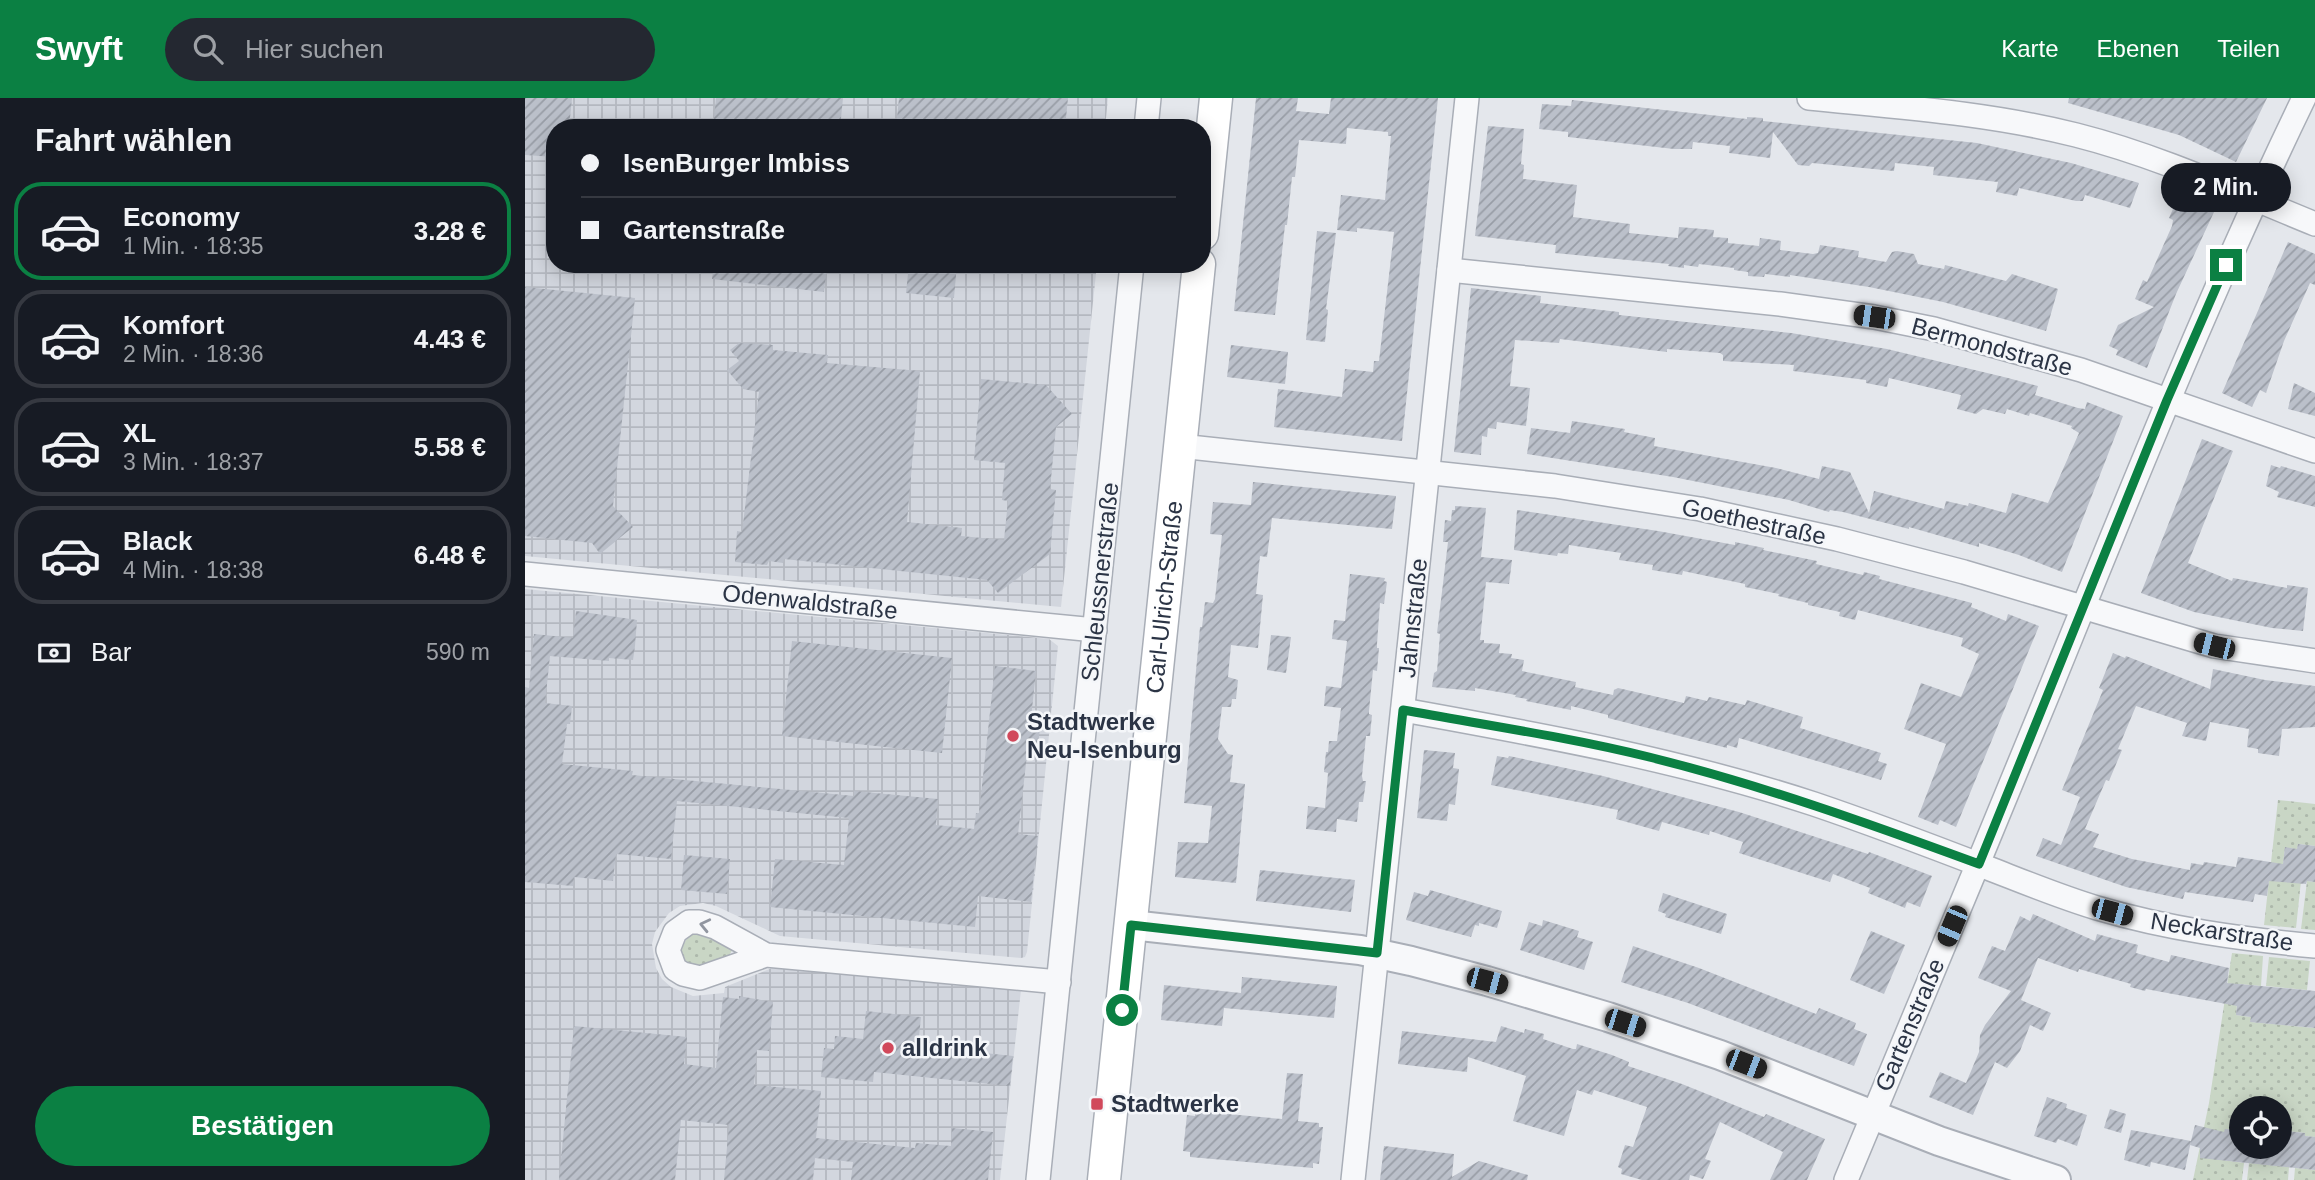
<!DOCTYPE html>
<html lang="de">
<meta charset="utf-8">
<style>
:root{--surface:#171b24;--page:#242831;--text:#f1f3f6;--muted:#9ea1a6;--line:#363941;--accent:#0b8043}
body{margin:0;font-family:Arial,sans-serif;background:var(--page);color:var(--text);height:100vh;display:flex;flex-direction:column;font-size:26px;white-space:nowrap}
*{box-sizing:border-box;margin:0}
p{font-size:23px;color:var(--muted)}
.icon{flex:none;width:38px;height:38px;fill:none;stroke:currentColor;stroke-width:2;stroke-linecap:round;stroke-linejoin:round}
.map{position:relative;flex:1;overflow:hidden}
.drawer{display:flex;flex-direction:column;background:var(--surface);width:525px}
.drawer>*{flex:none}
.guide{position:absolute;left:21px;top:21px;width:665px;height:154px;border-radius:28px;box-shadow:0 4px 18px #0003;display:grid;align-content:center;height:154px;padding:0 35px;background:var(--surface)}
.fabs{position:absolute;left:1704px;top:998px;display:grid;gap:14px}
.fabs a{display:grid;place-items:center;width:63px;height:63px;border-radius:50%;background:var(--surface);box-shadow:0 4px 18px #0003;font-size:35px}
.end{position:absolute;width:32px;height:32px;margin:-16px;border:9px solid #0b8043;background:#fff;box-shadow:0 0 0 4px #fff}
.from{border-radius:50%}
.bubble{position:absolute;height:49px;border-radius:24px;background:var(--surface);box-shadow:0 4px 18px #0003;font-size:23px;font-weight:700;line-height:49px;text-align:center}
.car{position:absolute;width:21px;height:42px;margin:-21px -10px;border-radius:9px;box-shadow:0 0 5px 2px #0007;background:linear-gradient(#222 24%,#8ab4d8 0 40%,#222 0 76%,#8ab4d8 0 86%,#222 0)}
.guide b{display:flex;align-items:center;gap:24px;height:66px;font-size:26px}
.guide b+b{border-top:2px solid var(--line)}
.guide i{width:18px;height:18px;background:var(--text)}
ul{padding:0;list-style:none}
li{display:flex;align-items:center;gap:21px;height:98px;margin:0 14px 10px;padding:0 21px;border:4px solid var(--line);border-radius:28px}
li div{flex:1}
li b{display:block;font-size:26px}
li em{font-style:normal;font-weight:700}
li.on{border-color:var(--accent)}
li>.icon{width:63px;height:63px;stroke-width:1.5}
h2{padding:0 35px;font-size:32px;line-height:84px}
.pay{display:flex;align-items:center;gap:18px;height:77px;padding:0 35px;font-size:26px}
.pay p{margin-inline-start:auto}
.cta{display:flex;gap:14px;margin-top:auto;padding:14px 35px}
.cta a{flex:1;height:80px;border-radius:42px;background:var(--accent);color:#fff;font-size:28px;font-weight:700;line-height:80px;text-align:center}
header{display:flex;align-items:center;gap:42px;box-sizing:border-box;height:98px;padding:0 35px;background:var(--accent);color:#fff}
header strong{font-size:33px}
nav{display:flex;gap:38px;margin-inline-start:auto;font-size:24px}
.search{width:490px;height:63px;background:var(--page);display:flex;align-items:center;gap:18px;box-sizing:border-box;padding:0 24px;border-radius:38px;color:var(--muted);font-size:26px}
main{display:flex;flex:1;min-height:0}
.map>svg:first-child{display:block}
.industrial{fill:url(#industrial-grid)}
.grass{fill:url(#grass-dots)}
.building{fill:url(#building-hatch)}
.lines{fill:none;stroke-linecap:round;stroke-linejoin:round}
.minor-casing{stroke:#a9aeb7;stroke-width:26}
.tertiary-casing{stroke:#a9aeb7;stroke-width:32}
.secondary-casing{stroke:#a9aeb7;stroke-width:35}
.minor{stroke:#f7f8fa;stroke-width:23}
.tertiary{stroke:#f7f8fa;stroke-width:28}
.secondary{stroke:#fff;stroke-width:32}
.oneway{stroke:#9196a0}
.route{stroke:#0b8043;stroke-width:9}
.poi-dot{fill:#d1495b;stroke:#f4f6f9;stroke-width:2.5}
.labels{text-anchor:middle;stroke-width:5;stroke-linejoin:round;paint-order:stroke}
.street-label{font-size:24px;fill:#2b3445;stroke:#f4f6f9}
.poi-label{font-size:24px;font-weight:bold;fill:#2b3445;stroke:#f4f6f9;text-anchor:start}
</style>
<header>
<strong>Swyft</strong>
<div class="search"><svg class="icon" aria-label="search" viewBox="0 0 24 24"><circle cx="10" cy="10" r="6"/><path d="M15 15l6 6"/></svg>Hier suchen</div>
<nav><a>Karte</a><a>Ebenen</a><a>Teilen</a></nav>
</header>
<main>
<section class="drawer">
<h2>Fahrt wählen</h2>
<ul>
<li class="on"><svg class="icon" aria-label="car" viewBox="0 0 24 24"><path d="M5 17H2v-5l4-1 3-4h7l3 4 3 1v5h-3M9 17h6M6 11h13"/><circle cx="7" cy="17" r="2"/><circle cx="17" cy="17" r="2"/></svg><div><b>Economy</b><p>1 Min. · 18:35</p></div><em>3.28 €</em></li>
<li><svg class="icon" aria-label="car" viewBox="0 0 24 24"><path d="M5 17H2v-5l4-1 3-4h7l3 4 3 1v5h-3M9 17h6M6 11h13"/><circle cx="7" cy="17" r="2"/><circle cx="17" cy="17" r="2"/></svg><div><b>Komfort</b><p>2 Min. · 18:36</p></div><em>4.43 €</em></li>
<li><svg class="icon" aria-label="car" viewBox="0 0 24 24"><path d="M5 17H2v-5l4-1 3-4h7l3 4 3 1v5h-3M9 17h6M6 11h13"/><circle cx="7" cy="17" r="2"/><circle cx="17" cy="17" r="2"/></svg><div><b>XL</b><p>3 Min. · 18:37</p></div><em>5.58 €</em></li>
<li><svg class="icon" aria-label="car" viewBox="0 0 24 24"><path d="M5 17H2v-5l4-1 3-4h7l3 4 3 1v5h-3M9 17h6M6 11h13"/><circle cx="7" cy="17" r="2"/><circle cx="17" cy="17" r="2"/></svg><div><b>Black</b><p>4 Min. · 18:38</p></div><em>6.48 €</em></li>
</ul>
<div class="pay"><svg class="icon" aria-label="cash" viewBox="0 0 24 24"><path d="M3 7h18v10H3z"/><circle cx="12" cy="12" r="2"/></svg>Bar<p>590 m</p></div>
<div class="cta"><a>Bestätigen</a></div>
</section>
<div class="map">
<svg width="1790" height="1082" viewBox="0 0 1790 1082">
<defs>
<pattern id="industrial-grid" width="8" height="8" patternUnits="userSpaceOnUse" patternTransform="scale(1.75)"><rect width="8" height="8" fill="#d2d6de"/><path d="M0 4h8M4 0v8" fill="none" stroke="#b4b8c0"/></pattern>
<pattern id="grass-dots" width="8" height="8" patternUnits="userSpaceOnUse" patternTransform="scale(1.75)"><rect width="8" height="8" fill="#c9d6c5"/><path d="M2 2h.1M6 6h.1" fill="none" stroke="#adb8ab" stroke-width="1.8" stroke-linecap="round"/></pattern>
<pattern id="building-hatch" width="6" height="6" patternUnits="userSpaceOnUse" patternTransform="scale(1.75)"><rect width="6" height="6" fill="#bbc0ca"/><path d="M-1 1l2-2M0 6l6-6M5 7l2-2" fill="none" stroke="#989da6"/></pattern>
</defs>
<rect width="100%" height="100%" fill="#e4e7ec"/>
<g class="industrial">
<path d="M0,0H583L580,30H30V166H572L536,509L0,458Z"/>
<path d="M0,491L524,541L533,548L502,854L500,859L496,860L255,838L191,808L178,805L155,808L144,815L130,834L127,846L131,870L137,881L146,889L168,898L199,895L200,889L247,870L496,892L475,1082H0Z"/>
</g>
<g class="grass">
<path d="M1753,702L1790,706V748L1773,746L1772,751L1760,750L1756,780L1776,783L1771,830L1739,827Z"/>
<path d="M1782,783L1790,784V832L1776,831Z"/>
<path d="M170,835L178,836L208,851L203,859C194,862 180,869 170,868C150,866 155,841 170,835Z"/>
<path d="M1707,855L1738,858L1736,888L1714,886L1711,917L1726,919V924L1789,930L1790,928V1039L1780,1038V1035L1762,1033L1761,1037L1755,1036V1010H1717L1715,1032L1700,1031L1697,1062L1719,1065L1717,1082H1668L1684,1005Z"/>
<path d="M1744,859L1785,863L1782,892L1741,888Z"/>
<path d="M1724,1065L1764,1069L1763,1082H1722Z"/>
<path d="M1770,1070L1790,1072V1082H1769Z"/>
</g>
<g class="building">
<path d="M0,0H47L44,30H30V59L0,57Z"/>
<path d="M191,0H318L315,30H188Z"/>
<path d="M374,0H543L540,30H371Z"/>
<path d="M731,0H773L771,13L804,16L806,0H913L877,343L749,329L753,291L817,299L820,271L848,274L849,263H854L869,134L832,130V134L812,132L816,97L860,102L866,38H863V34L822,30L821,46L774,42L770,79H767L762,127H760L750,217L709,213Z"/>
<path d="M1544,0H1742L1711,64L1654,37L1543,5Z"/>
<path d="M1047,2L1222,21V19L1238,20V23L1452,45L1546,65L1614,85L1605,110L1560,97L1558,103H1551L1494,90L1492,98L1471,94L1473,84L1408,77L1409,69L1370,65L1369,73L1287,65L1284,68L1273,67L1248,34L1245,60L1204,55L1205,48L1168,44L1167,51H1149L1043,39V34L1014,31L1017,6L1046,8Z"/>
<path d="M963,28L999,31L996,66L999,67L998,81L1052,87L1048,119L1105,126L1104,135L1153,140L1154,129L1189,132L1188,139L1203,140V145L1234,148L1235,140L1256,143L1255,152L1288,156L1293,155L1295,147L1334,153L1333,159L1361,164L1367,154L1372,153L1389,156L1393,166L1419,171L1420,167L1481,183L1487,176L1533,191L1521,233L1418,204L1344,189L1265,177V179L1240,176L1239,179L1223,178V174L1209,172V170L1174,166L1173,169L1159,167V170L1143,168L1144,166L1030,155L1031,147L950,138Z"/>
<path d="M1658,100L1689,114L1651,196L1622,270L1591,257L1593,252L1584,248L1593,227L1629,209L1610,201L1618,182L1622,184L1647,128L1648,122L1644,120L1651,104L1655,106Z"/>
<path d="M792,133L811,135L801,211L803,212L800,244L781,242Z"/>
<path d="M1763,144L1790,156V187L1785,185L1759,243L1741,295L1735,292L1727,309L1697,295Z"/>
<path d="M189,166H302L299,194L187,181Z"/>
<path d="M384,166H432L429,200L381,195Z"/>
<path d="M0,189L110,200L88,408L108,429L75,456L67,445L0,438Z"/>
<path d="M946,190L1016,198L1015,205L1094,214V217L1266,235L1362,251L1483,280L1513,288L1510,297L1553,310L1560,311L1562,304L1598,318L1537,474L1494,457L1454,445V449L1384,429V431L1318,414L1305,412L1304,414L1264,402L1148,379L1002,356L1006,330L1045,335L1047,323L1100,331L1099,334L1130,340L1129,348L1251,370L1294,381L1297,368L1325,374L1344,415L1349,393L1419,411L1421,403L1443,408L1444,405L1481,415L1487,395L1523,405L1554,335L1546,330L1547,328L1505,315L1504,318L1482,311L1480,316L1458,311L1451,316L1432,311L1436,297L1364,280L1362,289L1341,285V282L1268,273L1269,267L1198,263V257L1195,255L1142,251V254L1035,241L1034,245L990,242L985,288L1005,290L1001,328L972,324L971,331L963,330L962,339L957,338L956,357L929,354Z"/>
<path d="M214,245L248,247V252L303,257L302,265L395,273L382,424L437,430L436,438L479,442L483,403L477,402L480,365L449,362L456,281L521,287L547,316L531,329L525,391L531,392L525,456L473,495L462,482L259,461L258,465L244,463L242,467L210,464L212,433L217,434L234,294L218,291L202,272L214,263L205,252Z"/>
<path d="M706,247L763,254L760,286L702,279Z"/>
<path d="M1769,285L1790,295V318L1763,311Z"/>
<path d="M1677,341L1708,353L1663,465L1707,483L1708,480L1762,490V487L1783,490L1778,533L1747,530L1669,514L1616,495Z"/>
<path d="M1746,367L1755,370L1756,368L1790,378V409L1752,399L1754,394L1741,388Z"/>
<path d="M728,384L871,398L867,431L747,420L742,459L735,458L731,496L738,497L733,550L706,547L703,579L713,582L711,601H707L706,609H697L693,641L703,656L708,657L705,684L720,686L711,785L650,779L653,744L683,745L687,708L659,705L675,529H677L680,504L688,505L690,501L697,437L685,436L688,404L726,407Z"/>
<path d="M930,408L961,410L956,459L987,462L984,486L961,484L955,542H959V545L975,546L974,555L987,556L986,560L999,562L997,573L1051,584L1050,589L1088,597L1089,592L1093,590L1159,605L1161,598L1182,603L1184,599L1220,607L1222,602L1278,619L1275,630L1356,655L1353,663L1362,666L1356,682L1214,640L1212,650L1202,647V650L1083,620V617L1046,608V612L1001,603L1002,601L990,599L991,597L950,590V593L907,589L909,575L912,573L915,536L912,535L923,444H918L920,422L926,423L927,412H930Z"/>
<path d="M992,412L1133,433L1210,447V444L1239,450L1238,452L1292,463L1291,466L1338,477L1339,474L1355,478L1354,481L1447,505L1446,509L1481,523L1483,516L1514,528L1431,729L1415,722L1413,727L1393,719L1421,646L1379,631L1396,585L1436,599L1454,556L1436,548L1438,540L1333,512L1330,522L1314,518L1315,514L1283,507V505L1253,498L1254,496L1220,489V486L1158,473L1157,477L1127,472L1128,467L1094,462L1096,455L1044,447L1043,456L1033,455L1032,458L989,452Z"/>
<path d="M825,476L860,480L859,483L862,484L859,506L855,505L852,546V550H854L852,573L848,572L844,613V616L847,617L845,638H841L837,678L838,683H841L838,704H834L832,724L812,721L811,734L781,731L783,708L800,710L803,675L799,674L801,654H803L804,643H812L816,610L799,608L801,588L816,590L822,543L807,541L809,522L820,523Z"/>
<path d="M51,513L112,522L110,548L108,562L84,560V563L25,558L20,605L47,608L45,626H42L37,666L108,673L107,677L329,698V693L413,701L411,727L449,731L451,715H454L470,568L511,573L505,630L515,631L513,645L511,658L502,657L493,736L513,738L506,804L453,798L450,829L245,809L250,761L319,767L324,720L152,703L146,761L91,756L88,783L49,779L48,788L0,784V589L4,590L9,536L48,540Z"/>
<path d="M746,537L766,539L761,575L742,572Z"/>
<path d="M267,543L427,560L417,655L257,638Z"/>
<path d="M1588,555L1600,560L1601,558L1685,591L1688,571L1740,582L1790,588V629L1757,631L1754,658L1733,655V651L1722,649L1724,631L1685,624L1681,643L1657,638L1662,625L1611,608L1593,651L1597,652L1584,683L1581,682L1560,731L1574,736L1568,749L1607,761L1665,772L1666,765L1678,767L1679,764L1711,769L1713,759L1758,766L1760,749L1772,751L1773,746L1790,748V784L1782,783L1781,786L1744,783L1742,798L1730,796L1728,804L1660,794L1658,801L1601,789L1511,758L1518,740L1536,747L1555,699L1537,692L1578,592L1574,590Z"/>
<path d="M899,652L930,655L928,670L934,671L930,707L924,706L922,723L892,720Z"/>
<path d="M972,658L983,660L984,658L1078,678L1214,714L1343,756L1344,754L1407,778L1395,809L1382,804L1380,810L1343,795L1345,790L1308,776L1305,784L1214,755L1218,744L1185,733L1184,737L1137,724L1134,733L1091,721L1093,712L966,687Z"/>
<path d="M159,757L205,761L202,796L156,792Z"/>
<path d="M735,772L830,782L826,814L731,803Z"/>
<path d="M905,792L977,813L972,830L954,825V828L950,827L946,839L881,822L889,794L903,798Z"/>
<path d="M1138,795L1202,816L1196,836L1140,819L1141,816L1133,813Z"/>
<path d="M1508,816L1570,843L1572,836L1613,847L1611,855L1644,864L1646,857L1704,870L1702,885L1790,893V930L1725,924L1726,919L1711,917L1712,908L1621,891L1620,893L1605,889L1606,886L1554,871L1553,874L1513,860L1496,902L1526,915L1518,933L1505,927L1495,953L1482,970L1470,964L1448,1017L1404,999L1415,974L1441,985L1454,954L1455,937L1460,927L1486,893L1453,880L1467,848L1480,853L1495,818L1505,823Z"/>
<path d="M1018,822L1054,833L1052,839L1068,844L1059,872L995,852L1004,824L1017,828Z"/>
<path d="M1346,833L1380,847L1359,896L1325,882Z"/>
<path d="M1108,848L1174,870L1291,916L1294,910L1331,925L1329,931L1342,936L1329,968L1163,905L1096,884Z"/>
<path d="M717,879L812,888L809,920L699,910L697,928L636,922L639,887L716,895Z"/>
<path d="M214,898L248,904L244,953L232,952L229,987L296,993L291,1040L390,1050L391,1045L426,1048L427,1030L468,1034L463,1082H326L328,1064L290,1060L288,1082H199L204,1027L156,1022L150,1082H34L49,928L162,939L159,966L191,970L198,899L214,901Z"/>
<path d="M341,913L396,919L393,948L488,958L485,988L349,974L348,984L296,979L299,950L309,951L310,938L338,941Z"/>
<path d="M976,928L999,935L1000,931L1019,936L1018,941L1048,951H1051L1052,946L1087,957L1104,964L1103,968L1157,986L1239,1019L1241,1016L1300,1041L1282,1082H1245L1258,1054L1195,1024L1180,1061L1186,1063L1178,1081L1165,1077L1164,1082H1117L1096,1076L1097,1071L1093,1069L1100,1047L1108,1049L1122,1009L1069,992L1067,997L1052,992L1039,1038L988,1023L1001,978L943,959L942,974L873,966L877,933L971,944Z"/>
<path d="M762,975L778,976L773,1023L794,1025V1029H798L794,1066L788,1065V1070L665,1059V1054L658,1053L662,1017L670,1018V1013L757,1021Z"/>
<path d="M1522,999L1542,1006L1541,1010L1562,1017L1552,1048L1533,1041L1531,1045L1509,1038Z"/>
<path d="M1585,1011L1601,1016L1596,1035L1579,1030Z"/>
<path d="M1670,1027L1699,1034L1700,1031L1717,1032V1048H1755V1036L1761,1037V1033L1780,1035V1038L1790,1039V1072L1675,1060V1050L1665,1047Z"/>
<path d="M1606,1032L1666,1043L1660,1072L1626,1064L1625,1069L1599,1062Z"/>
<path d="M859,1048L929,1056L927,1079L954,1063L1003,1077L1002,1082H855Z"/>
</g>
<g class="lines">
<g class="minor-casing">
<g id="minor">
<path d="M1284,0C1373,9 1464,15 1551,37C1634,58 1711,94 1790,126"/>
<path d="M621,30L624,0"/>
<path d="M924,172L1255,206L1349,219L1409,231L1556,272L1790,353"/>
<path d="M655,348L1030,388L1175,411L1312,441L1439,474L1689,548L1790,563"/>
<path d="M0,476L570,532"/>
<path d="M878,612C1017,637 1155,662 1289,706C1348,726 1406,748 1463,770C1499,784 1535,799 1572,810C1643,831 1716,841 1790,848"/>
<path d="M241,857L175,880L158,876L150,871L143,852L150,834L164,824H174L190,829L241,857L534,884"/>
<path d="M513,1082L607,166"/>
<path d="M828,1082L942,0"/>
<path d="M1321,1082C1389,919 1458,755 1525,591C1606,392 1685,194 1779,0"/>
</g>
</g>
<g class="tertiary-casing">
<path id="tertiary" d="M606,827L835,852L886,863L962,883L1083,919L1195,957L1414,1043L1531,1082"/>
</g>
<g class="secondary-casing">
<g id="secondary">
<path d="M677,136L691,0"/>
<path id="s1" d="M579,1082L674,166"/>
</g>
</g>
<use href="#minor" class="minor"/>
<use href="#tertiary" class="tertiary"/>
<use href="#secondary" class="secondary"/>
</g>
<defs><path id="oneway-chevron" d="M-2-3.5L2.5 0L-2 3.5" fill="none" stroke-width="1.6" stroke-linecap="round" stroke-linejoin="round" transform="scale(1.75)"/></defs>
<use class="oneway" href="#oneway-chevron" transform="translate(180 827) rotate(-167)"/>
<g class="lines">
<path class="route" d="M597,912L606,827L852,855L878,612C960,627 1043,639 1124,659C1237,687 1345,726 1454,766L1642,302L1701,167"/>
</g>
<g class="poi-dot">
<circle cx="488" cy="638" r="7"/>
<circle cx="363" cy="950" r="7"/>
<rect x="565" y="999" width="14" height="14" rx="3.5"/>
</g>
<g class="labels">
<g class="street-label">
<text transform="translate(1467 249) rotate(15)" y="8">Bermondstraße</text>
<text transform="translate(1229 424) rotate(12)" y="8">Goethestraße</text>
<text transform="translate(575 484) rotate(-84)" y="8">Schleussnerstraße</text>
<text dy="8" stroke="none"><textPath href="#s1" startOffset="586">Carl-Ulrich-Straße</textPath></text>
<text transform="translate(285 504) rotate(6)" y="8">Odenwaldstraße</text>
<text transform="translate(888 520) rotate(-84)" y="8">Jahnstraße</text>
<text transform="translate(1697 834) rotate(9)" y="8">Neckarstraße</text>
<text transform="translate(1385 927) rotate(-67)" y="8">Gartenstraße</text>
</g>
<g class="poi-label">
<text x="502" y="632">Stadtwerke<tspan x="502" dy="28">Neu-Isenburg</tspan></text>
<text x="377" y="958">alldrink</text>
<text x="586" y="1014">Stadtwerke</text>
</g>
</g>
</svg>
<div class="fabs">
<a><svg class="icon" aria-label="locate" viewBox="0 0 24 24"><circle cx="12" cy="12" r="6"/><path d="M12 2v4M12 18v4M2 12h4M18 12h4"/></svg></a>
</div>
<i class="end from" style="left:597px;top:912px"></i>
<i class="end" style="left:1701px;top:167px"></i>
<div class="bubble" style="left:1636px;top:65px;width:130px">2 Min.</div>
<i class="car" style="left:1349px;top:219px;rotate:278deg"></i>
<i class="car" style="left:1689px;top:548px;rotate:284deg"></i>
<i class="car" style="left:1587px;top:814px;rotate:105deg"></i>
<i class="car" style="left:1427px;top:828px;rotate:203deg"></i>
<i class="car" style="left:962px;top:883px;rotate:105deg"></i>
<i class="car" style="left:1100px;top:925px;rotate:108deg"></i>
<i class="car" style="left:1221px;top:966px;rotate:111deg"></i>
<div class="guide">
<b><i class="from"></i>IsenBurger Imbiss</b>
<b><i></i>Gartenstraße</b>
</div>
</div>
</main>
